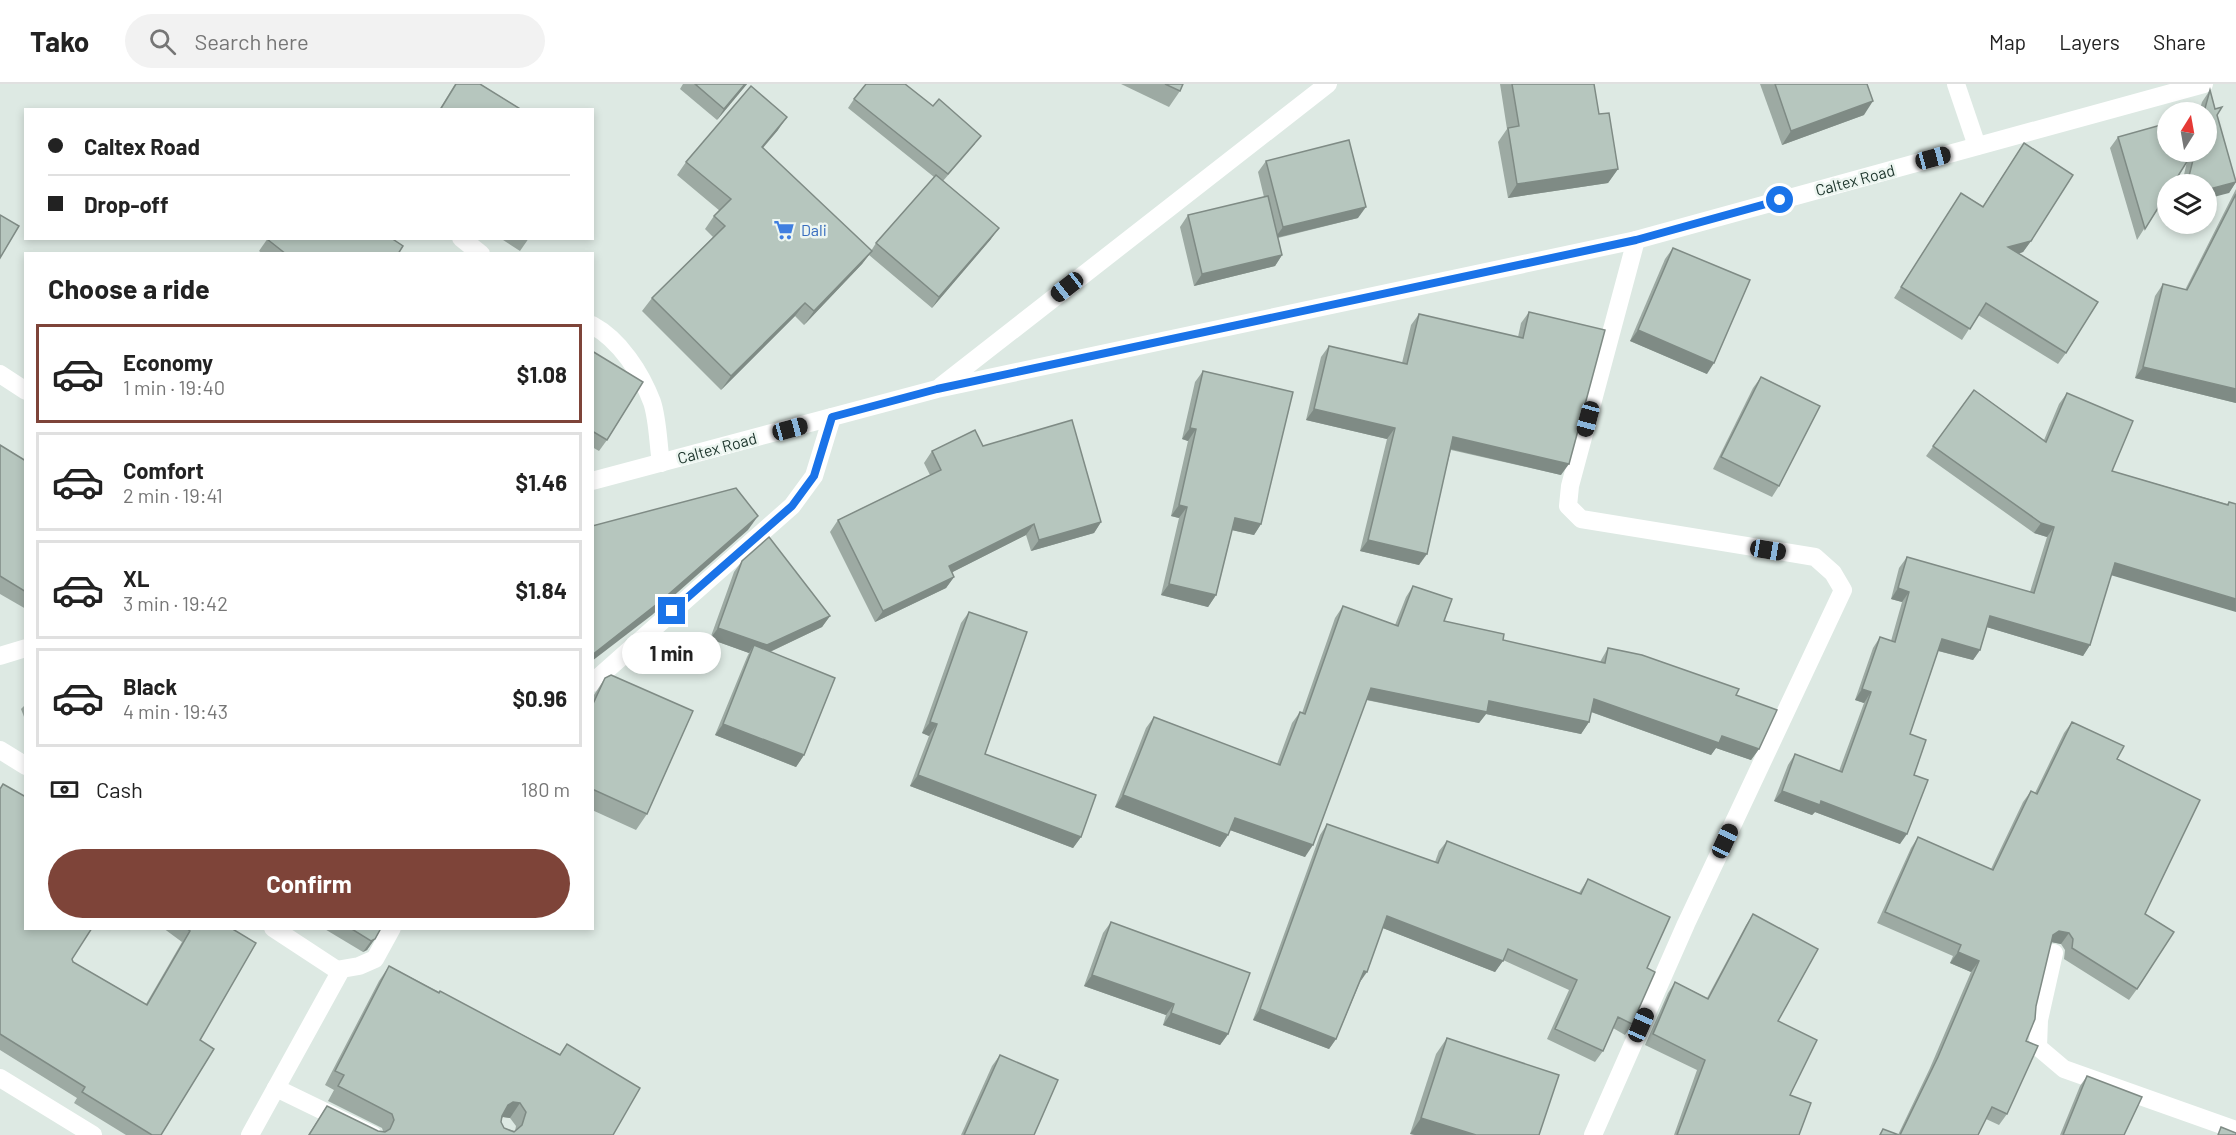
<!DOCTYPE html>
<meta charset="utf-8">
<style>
:root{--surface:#fff;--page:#f2f2f2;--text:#222;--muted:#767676;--line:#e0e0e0;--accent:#7e4439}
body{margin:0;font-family:Barlow,sans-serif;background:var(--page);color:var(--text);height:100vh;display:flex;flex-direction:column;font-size:22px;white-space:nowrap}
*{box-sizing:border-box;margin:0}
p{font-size:20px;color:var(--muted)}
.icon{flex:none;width:33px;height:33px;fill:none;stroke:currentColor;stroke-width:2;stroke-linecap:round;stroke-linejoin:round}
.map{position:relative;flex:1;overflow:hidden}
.details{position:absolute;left:24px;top:168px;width:570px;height:678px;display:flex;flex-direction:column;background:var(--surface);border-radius:0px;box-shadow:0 3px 9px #0003}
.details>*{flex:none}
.top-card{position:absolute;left:24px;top:24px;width:570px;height:132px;border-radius:0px;box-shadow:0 3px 9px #0003;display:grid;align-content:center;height:132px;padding:0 24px;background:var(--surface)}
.needle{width:39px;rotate:11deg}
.tools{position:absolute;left:2157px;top:18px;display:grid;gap:12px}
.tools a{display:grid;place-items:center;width:60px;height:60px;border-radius:50%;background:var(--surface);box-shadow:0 3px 9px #0003;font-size:30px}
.end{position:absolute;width:27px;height:27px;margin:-14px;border:8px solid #1a73e8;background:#fff;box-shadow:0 0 0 3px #fff}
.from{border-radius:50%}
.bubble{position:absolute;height:42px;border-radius:21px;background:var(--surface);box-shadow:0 3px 9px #0003;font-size:20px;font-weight:700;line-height:42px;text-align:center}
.car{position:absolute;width:18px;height:36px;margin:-18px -9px;border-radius:8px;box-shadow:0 0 4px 2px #0007;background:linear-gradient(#222 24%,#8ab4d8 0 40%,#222 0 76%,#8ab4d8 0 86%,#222 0)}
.top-card b{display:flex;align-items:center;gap:21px;height:57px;font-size:22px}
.top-card b+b{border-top:2px solid var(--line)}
.top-card i{width:15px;height:15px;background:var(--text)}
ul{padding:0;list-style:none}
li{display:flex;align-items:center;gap:18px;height:99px;margin:0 12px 9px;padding:0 12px;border:3px solid var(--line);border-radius:0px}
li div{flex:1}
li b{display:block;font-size:22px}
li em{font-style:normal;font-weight:700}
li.current{border-color:var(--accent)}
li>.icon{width:54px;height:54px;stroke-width:1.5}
h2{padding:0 24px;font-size:27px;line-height:72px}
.pay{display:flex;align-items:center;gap:15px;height:66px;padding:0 24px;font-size:22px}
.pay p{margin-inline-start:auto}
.action{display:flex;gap:12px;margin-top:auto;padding:12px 24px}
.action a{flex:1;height:69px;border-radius:36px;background:var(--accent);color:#fff;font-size:24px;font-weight:700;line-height:69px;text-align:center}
header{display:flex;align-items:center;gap:36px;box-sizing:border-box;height:84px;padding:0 30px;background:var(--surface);border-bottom:2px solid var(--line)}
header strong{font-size:28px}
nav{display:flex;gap:33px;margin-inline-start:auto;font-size:21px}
.search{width:420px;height:54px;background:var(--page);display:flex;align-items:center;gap:15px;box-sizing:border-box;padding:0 21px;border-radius:33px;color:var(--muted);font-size:22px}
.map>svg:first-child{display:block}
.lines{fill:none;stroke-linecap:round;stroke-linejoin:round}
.minor{stroke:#fff;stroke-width:18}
.wall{fill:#9daaa3;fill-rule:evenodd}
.shaded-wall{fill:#7f8b85}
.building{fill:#b6c6be;stroke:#7f8b85;stroke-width:1.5;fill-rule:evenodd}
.route{stroke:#1a73e8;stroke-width:8}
.labels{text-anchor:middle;stroke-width:5;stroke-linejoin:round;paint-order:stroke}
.street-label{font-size:16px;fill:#20382f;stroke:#edf6f1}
.shop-label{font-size:16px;fill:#366cbe;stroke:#edf6f1;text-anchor:start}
</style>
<header>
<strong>Tako</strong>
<div class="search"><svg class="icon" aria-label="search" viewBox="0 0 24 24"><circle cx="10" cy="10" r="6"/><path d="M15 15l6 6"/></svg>Search here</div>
<nav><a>Map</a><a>Layers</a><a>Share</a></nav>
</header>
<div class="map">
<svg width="2236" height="1051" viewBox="0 0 2236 1051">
<rect width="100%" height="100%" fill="#dde9e3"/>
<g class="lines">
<g class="minor">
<path d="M1956,0L1977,62"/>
<path d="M461,154L481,170"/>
<path d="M592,241C620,256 641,289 652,318C658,336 658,360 661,379"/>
<path d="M0,290L26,307"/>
<path d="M941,302L1328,0"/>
<path d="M592,397L937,305L1636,156L2204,0"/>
<path d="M0,572L26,564"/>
<path d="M592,599L792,422L814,392L832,333"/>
<path d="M0,666L26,682"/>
<path d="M2054,869L2039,936L2038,963L2064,985L2236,1046"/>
<path d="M336,886L359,882L375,875L392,844"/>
<path d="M0,994L93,1051"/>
<path d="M276,1004L373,1051"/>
<path d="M250,1051L340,888L273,844"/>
<path d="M1593,1051L1686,840L1843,506L1833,489L1815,473L1581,435L1568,422L1570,402L1636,156"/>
</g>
</g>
<g class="wall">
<path d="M455,0H480L522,26H439Z"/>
<path d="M683,0H747L717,36L680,5Z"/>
<path d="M1121,0H1183L1180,7L1169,23Z"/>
<path d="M1500,0H1594L1599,30L1618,85L1608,99L1508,114L1498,58L1507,45Z"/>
<path d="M1760,0H1867L1864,31L1782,61Z"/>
<path d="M2210,6L2236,98L2229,109L2206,100H2182L2187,77L2137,156L2110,64L2118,53L2168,68H2206V28H2199L2202,18Z"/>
<path d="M854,15L975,60L943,97L991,155L932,224L869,171L862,180L804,241L795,232L721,306L642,227L652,214L713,153L705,145L714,132L720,127L677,91L686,78L778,46L763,64L871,167L876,159L934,93L848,24Z"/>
<path d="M2024,59L2031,157L2023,168L2018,170L2066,269L2058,280L1978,231L1962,256L1894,214L1961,109L1983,122Z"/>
<path d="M1266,77L1358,134L1278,154L1282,171L1275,182L1194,202L1180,143L1188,131L1264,113L1258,88Z"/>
<path d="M2236,105V319L2135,294L2155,212L2163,200L2185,206Z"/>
<path d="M268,154L398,170H263L259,167Z"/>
<path d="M500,154H529L520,167Z"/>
<path d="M1673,164L1707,290L1630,257L1665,175Z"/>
<path d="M1529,228L1561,391L1451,366L1419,481L1360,467L1387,355L1306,336L1321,273L1329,262L1402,279L1411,241L1419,230L1518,253L1521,239Z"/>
<path d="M592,267L607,356L599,367L592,363Z"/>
<path d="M1203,287L1261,440L1254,451L1232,446L1216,511L1208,523L1161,511L1179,434L1171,432L1188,357L1182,355L1195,298Z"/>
<path d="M1761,293L1779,402L1772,413L1713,385L1753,304Z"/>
<path d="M1974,306L2044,356L2059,320L2067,309L2112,387L2227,420L2229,418L2236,420L2111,491L2090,561L2083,572L1987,543L1980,566L1973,576L1938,567L1910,650L1914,691L1900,760L1815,728L1812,731L1774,717L1788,681L1795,670L1839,687L1864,619L1855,616L1873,564L1880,553L1891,557L1902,518L1891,515L1899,484L1907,473L2030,508L2047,453L2034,449L1926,372Z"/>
<path d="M0,361L26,377V525L0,510Z"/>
<path d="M983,362L1101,438L1094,449L1031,467L1026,451L952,488L954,493L946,504L875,538L830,448L838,436L930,391L924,379L932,367Z"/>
<path d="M742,477L830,532L822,543L770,568L804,671L796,683L715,651L747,573L749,569L710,555L734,488Z"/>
<path d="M1413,502L1444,537L1503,556L1600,578L1608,564L1736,611L1759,665L1751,676L1716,664L1711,671L1591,628L1589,638L1581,650L1486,630L1479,639L1366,616L1305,773L1230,746L1228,751L1220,763L1115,723L1146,644L1154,633L1277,680L1292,639L1300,628L1302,629L1335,534L1343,522L1395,541L1406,513Z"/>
<path d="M969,528L985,670L1081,753L1073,764L910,702L929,652L922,649L961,539Z"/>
<path d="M605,594L647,730L636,746L592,726V614Z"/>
<path d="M26,620V638L21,625Z"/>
<path d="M2072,638L2117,675L2145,830L2137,905L2129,916L2064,875L2065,866L2061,860L2051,858L2007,1030L1999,1041L1986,1035L1978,1051H1879L1883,1045L1898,1051L1930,984L1971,888L1950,879L1953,872L1877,839L1911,764L1918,753L1991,785L2023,718L2031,707L2035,709L2064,649Z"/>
<path d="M0,704L73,878L146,920L182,858L163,844H231L200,956L161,1051H126L74,1019L77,1014L0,966Z"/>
<path d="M1327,740L1435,778L1439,767L1447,757L1579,809L1588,795L1647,884L1632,940L1625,951L1613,944L1603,967L1595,978L1547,955L1569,906L1503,876L1495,888L1383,844L1336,955L1329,965L1253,936L1320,751Z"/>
<path d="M1753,830L1778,937L1790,1011L1799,1051H1674L1697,986L1645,961L1668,909L1675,898L1707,914L1746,841Z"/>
<path d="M1111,838L1228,950L1220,961L1163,941L1166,931L1084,902L1103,849Z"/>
<path d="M323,844H381L367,866L363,868Z"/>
<path d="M389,882L560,970L567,960L613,1051H308L327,1022L378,1047H383L382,1044L328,1017L334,1006L325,1001L379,897ZM503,1033L510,1034L516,1042L515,1047L504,1044L501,1038L502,1034Z"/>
<path d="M1447,954L1539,1051H1415L1410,1050L1436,970Z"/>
<path d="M1000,971L1034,1051H961L992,982Z"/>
<path d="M2087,992L2124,1051H2060L2080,1002Z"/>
</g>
<g class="shaded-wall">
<path d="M745,0H747L717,36L724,25Z"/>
<path d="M1873,17L1864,31L1782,61L1791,47Z"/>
<path d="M787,33L778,46L752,76L762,63Z"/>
<path d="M1618,85L1608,99L1508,114L1517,100Z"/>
<path d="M2236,98L2229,109L2206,115V106Z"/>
<path d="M1366,123L1358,134L1275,154L1283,143Z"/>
<path d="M999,144L991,155L932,224L939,213Z"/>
<path d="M2031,157L2023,168L2001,175L2008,163Z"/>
<path d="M872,167L862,180L804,241L814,227Z"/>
<path d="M1282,171L1275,182L1194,202L1202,190Z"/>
<path d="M805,219L795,232L721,306L731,292Z"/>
<path d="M1638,246L1714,279L1707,290L1630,257Z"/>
<path d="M2143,283L2236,305V319L2135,294Z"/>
<path d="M1314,325L1395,344L1387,355L1306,336Z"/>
<path d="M1190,344L1196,345L1188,357L1182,355Z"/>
<path d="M1453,353L1569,380L1561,391L1446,364Z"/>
<path d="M1179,421L1187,423L1179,434L1171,432Z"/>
<path d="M758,432L748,446L652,531L592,577V571Z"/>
<path d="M1235,434L1261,440L1254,451L1227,445Z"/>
<path d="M1101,438L1094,449L1031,467L1039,456Z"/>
<path d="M2041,439L2054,443L2047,453L2034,449Z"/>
<path d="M1034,440L1026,451L941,494L949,482Z"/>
<path d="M1368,456L1427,470L1419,481L1360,467Z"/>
<path d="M2115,479L2236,515V528L2107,490Z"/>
<path d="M954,493L946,504L875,538L883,527Z"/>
<path d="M1169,500L1216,511L1208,523L1161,511Z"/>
<path d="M1898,504L1909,508L1902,518L1891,515Z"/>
<path d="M830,532L822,543L759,573L754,561L749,569L710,555L718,544Z"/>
<path d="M1990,532L2090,561L2083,572L1983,542Z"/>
<path d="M1942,555L1980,566L1973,576L1935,566Z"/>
<path d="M1371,604L1489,617L1589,638L1581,650L1486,630L1479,639L1363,615Z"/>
<path d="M1862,605L1871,608L1864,619L1855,616Z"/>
<path d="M1594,615L1722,652L1759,665L1751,676L1716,664L1711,671L1586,626Z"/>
<path d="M930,638L937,640L929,652L922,649Z"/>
<path d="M723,640L804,671L796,683L715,651Z"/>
<path d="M918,691L1081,753L1073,764L910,702Z"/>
<path d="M1782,707L1821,717L1907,750L1900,760L1815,728L1812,731L1774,717Z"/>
<path d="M1123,711L1228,751L1220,763L1115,723Z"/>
<path d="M1235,734L1313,761L1305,773L1227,745Z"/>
<path d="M1387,832L1503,877L1495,888L1380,843Z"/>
<path d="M2059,847L2069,849L2061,860L2051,858L2053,851Z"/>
<path d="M375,855L367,866L363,868L371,857Z"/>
<path d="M1958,868L1979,877L1971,888L1950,879Z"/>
<path d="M1364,887L1367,888L1360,898Z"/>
<path d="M1092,891L1174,920L1166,931L1084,902Z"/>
<path d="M1260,925L1336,955L1329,965L1253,936Z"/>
<path d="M1171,929L1228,950L1220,961L1163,941Z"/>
<path d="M513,1018L520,1019L510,1034L503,1033L498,1035L508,1021Z"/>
<path d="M1421,1034L1476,1051H1415L1410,1050Z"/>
</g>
<g class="building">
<path d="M456,0H480L522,26H440Z"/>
<path d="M695,0H745L724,25Z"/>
<path d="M866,0H905L933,22L939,15L981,52L948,90L854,15Z"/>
<path d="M1165,0H1183L1180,7Z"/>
<path d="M1512,0H1594L1599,30L1609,29L1618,85L1517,100L1508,44L1519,42Z"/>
<path d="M1775,0H1867L1873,17L1791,47Z"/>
<path d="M751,2L787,33L762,63L872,167L814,227L805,219L731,292L652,214L725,142L714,132L731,115L686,78Z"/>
<path d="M2210,6L2215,25L2222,23L2217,31L2236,98L2206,106V100H2187L2195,68H2206V28H2203H2204Z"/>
<path d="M2168,39V68H2193L2173,100H2168V108L2145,145L2118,53Z"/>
<path d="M1349,56L1366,123L1283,143L1266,77Z"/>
<path d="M2024,59L2073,91L2031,157L2008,163L2098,218L2066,269L1986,219L1970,245L1901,203L1961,109L1983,123Z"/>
<path d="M936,91L999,144L939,213L876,159Z"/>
<path d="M2236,110V305L2143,283L2163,200L2187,206Z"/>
<path d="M1268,112L1282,171L1202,190L1188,131Z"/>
<path d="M0,131L19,142L0,174Z"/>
<path d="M268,154H391L403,162L398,170H286L267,155Z"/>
<path d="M1673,164L1750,196L1714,279L1638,246Z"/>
<path d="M1529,228L1605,246L1569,380L1453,353L1427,470L1368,456L1395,344L1314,325L1329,262L1407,280L1419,230L1523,254Z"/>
<path d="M592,267L643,298L607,356L592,347Z"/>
<path d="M1203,287L1293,308L1261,440L1235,434L1216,511L1169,500L1187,423L1179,421L1196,345L1190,344Z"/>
<path d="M1761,293L1820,322L1779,402L1721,373Z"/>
<path d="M1974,306L2046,358L2067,309L2133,337L2112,387L2228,421L2229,418L2236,420V515L2115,479L2090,561L1990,532L1980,566L1942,555L1910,650L1926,656L1914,691L1928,696L1907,750L1821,717L1820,721L1782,707L1795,670L1842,688L1871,608L1862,605L1880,553L1895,558L1909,508L1898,504L1907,473L2034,509L2054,443L2041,439L1933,362Z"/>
<path d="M1072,336L1101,438L1039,456L1034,440L949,482L954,493L883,527L838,436L941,386L932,367L975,346L983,362Z"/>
<path d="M0,361L26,377V508L0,492Z"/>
<path d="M736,404L758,432L662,516L592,571V442Z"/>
<path d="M769,453L830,532L767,561L718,544L742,477Z"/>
<path d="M1413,502L1452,515L1444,537L1504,550L1503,556L1605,579L1608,564L1642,571L1739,605L1736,611L1777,626L1759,665L1722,652L1719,659L1594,615L1589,638L1489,617L1487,628L1371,604L1313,761L1235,734L1228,751L1123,711L1154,633L1280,681L1300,628L1305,630L1343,522L1398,542Z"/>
<path d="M969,528L1027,548L985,670L1096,711L1081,753L918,691L937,640L930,638Z"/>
<path d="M754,561L835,594L804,671L723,640Z"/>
<path d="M611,591L693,627L647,730L592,705V622L605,594Z"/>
<path d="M2072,638L2124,662L2117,675L2200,716L2145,830L2174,848L2137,905L2072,864L2073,855L2069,849L2059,847L2053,851L2036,922L2035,935L2026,957L2038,962L2007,1030L1992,1023L1978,1051H1900L1938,973L1979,877L1958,868L1961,861L1885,828L1918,753L1993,786L2031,707L2037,710Z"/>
<path d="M3,700L26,713V844H92L72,875L73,878L147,921L190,847L186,844H231L256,859L200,956L214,965L161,1051H152L82,1008L85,1003L0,950V705Z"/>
<path d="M1327,740L1438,779L1447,757L1581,810L1588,795L1670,833L1647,884L1655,888L1632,940L1618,933L1603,967L1555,945L1577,896L1508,865L1503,877L1387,832L1367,888L1364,887L1336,955L1260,925Z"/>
<path d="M1753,830L1818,865L1778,937L1817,956L1790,1011L1811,1019L1799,1051H1677L1705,976L1653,950L1675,898L1708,915Z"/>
<path d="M1111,838L1250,889L1228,950L1171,929L1174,920L1092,891Z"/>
<path d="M350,844H381L375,855L371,857Z"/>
<path d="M389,882L439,909L440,907L560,971L567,960L640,1004L613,1051H309L327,1022L378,1047L385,1048L390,1045L394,1036L392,1030L338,1002L344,991L335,987ZM513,1018L520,1019L526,1028L522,1041L514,1048L504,1044L501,1038L502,1032L508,1021Z"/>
<path d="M1447,954L1559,991L1539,1051H1476L1421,1034Z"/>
<path d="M1000,971L1058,996L1034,1051H964Z"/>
<path d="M2087,992L2142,1013L2124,1051H2063Z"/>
<path d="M2221,1043L2236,1049V1051H2218Z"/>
<path d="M1883,1045L1899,1051H1880Z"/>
</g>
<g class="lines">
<path class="route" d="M672,527L792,422L814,392L832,333L937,305L1636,156L1780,116"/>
</g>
<defs>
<g id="supermarket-bare" transform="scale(1.62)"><path d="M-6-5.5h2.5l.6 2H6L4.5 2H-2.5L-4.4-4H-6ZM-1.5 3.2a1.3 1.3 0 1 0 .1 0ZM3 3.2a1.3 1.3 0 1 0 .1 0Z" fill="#3f7fe0" stroke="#edf6f1" stroke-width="2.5" paint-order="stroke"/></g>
</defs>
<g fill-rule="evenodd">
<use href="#supermarket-bare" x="784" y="146"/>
</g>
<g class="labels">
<g class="street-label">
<text transform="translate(1855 96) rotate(-15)" y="6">Caltex Road</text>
<text transform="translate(717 364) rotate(-15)" y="6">Caltex Road</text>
</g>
<g class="shop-label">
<text x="801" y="152">Dali</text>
</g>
</g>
</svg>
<div class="tools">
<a><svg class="needle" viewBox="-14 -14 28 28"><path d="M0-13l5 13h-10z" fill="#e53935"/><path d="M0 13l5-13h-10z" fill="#767676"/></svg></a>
<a><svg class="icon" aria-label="layers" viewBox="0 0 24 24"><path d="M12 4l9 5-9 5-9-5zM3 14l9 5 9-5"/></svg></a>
</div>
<i class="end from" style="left:1780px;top:116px"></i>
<i class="end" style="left:672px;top:527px"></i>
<div class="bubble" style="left:622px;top:548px;width:99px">1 min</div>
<i class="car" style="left:1933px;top:74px;rotate:75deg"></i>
<i class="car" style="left:1067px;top:203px;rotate:232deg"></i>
<i class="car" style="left:1588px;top:335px;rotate:195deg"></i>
<i class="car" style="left:790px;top:345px;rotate:75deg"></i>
<i class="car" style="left:1768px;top:466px;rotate:99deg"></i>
<i class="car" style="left:1725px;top:757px;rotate:25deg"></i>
<i class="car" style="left:1641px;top:941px;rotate:24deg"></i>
<div class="top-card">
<b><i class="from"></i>Caltex Road</b>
<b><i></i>Drop-off</b>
</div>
<section class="details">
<h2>Choose a ride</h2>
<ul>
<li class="current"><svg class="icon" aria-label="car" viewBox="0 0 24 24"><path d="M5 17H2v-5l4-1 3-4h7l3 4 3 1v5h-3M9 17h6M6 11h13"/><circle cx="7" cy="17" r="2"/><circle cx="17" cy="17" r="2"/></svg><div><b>Economy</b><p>1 min · 19:40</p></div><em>$1.08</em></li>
<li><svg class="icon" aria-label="car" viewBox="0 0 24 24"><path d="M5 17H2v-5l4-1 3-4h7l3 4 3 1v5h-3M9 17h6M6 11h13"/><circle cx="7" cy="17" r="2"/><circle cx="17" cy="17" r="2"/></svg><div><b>Comfort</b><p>2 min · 19:41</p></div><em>$1.46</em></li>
<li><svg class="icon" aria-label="car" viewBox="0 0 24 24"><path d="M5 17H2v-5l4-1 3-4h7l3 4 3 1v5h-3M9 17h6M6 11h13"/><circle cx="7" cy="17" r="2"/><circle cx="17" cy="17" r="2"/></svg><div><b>XL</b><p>3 min · 19:42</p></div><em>$1.84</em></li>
<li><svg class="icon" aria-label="car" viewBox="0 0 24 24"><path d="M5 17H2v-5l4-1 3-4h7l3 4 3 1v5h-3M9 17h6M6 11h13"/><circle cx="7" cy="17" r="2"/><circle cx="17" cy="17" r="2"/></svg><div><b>Black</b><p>4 min · 19:43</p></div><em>$0.96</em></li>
</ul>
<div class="pay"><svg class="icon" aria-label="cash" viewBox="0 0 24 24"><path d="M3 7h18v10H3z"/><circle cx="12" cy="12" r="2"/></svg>Cash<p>180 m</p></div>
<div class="action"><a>Confirm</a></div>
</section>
</div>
